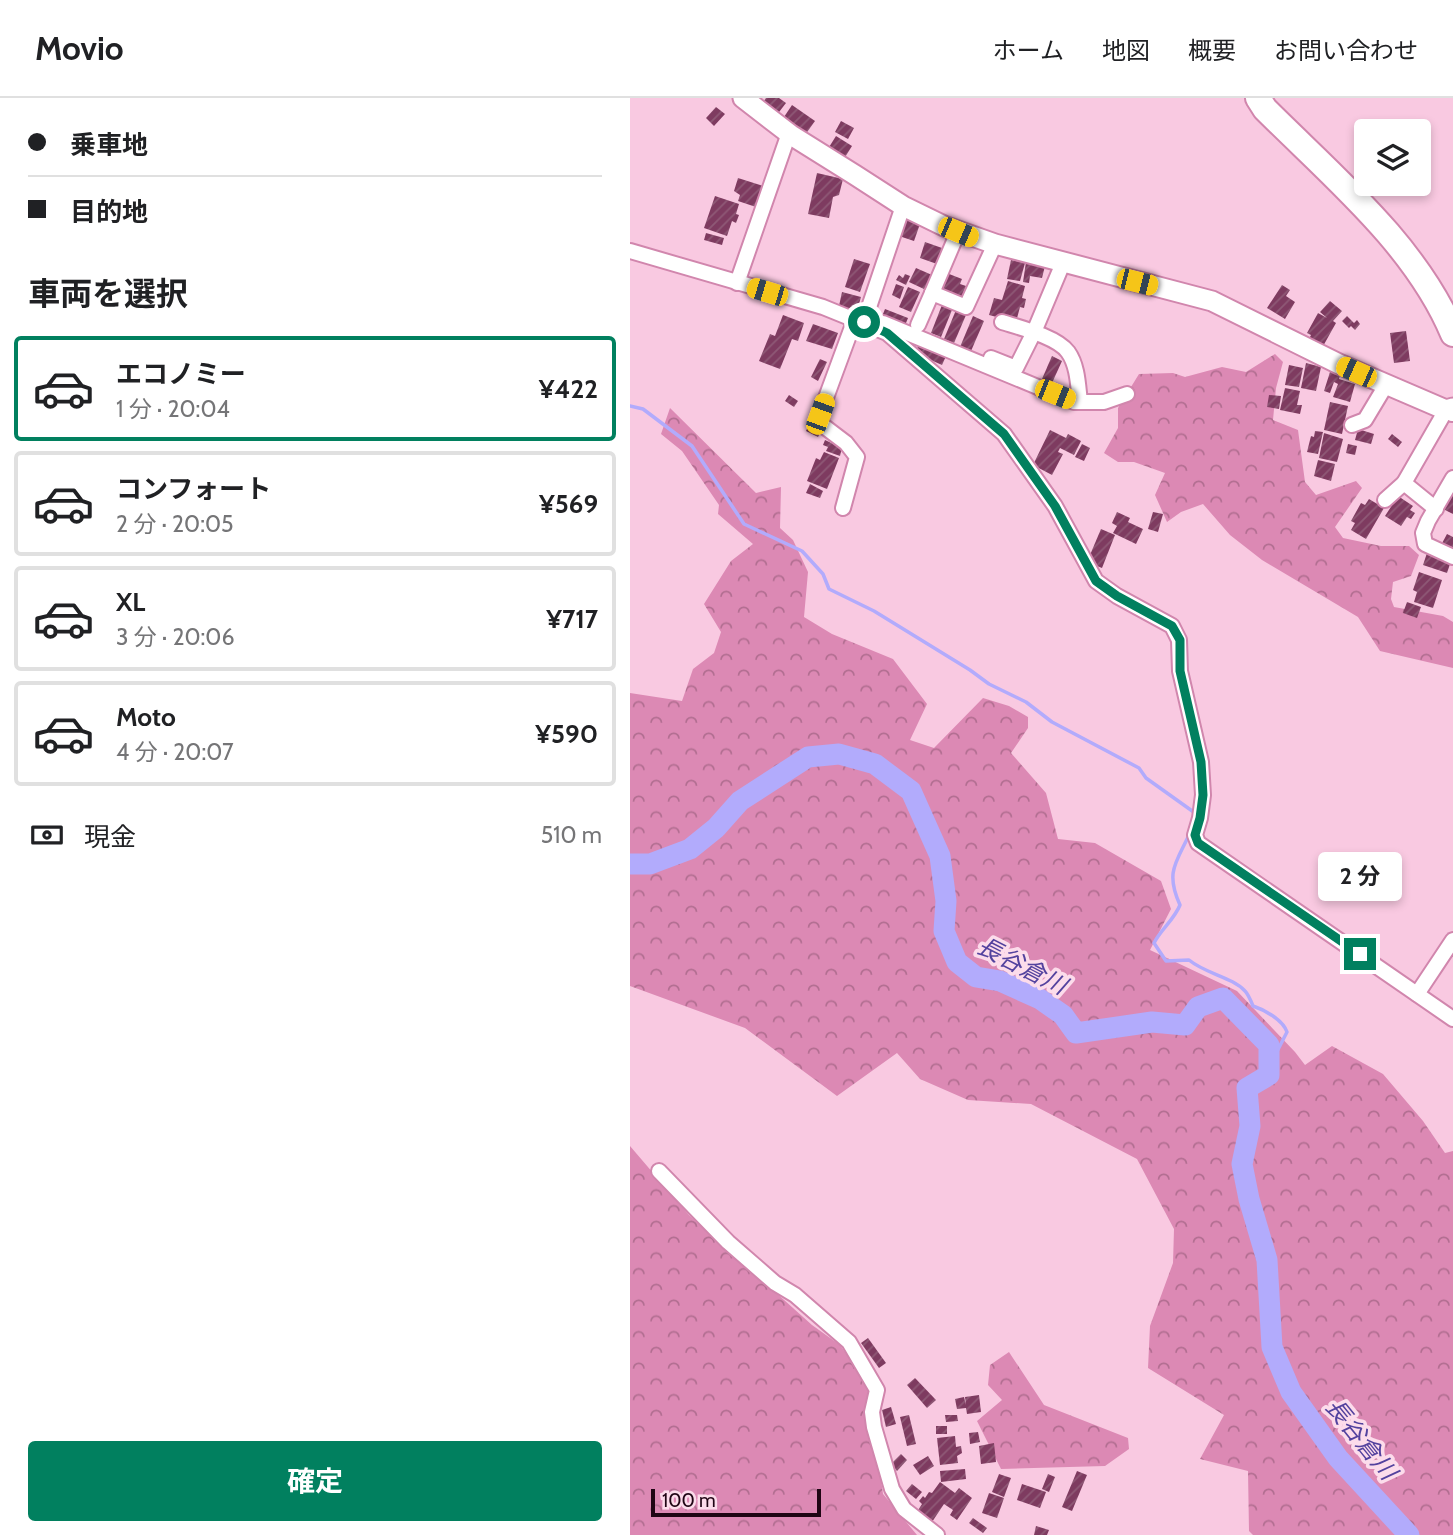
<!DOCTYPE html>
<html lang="ja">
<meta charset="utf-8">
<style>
:root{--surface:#fff;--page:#f6f6f6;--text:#202124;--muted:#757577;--line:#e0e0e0;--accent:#01805f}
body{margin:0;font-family:Cabin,"Noto Sans JP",sans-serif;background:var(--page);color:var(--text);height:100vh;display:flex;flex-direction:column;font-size:26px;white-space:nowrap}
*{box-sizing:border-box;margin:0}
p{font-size:23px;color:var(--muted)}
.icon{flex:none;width:38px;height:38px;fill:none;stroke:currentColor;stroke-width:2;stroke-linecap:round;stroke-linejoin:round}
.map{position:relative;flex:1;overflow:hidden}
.details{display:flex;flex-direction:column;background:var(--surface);width:630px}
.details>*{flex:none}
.top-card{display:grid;align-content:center;height:154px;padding:0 28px;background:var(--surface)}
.controls{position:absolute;left:724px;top:21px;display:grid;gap:14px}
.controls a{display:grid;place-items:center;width:77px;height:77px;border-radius:7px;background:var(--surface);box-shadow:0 4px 10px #0003;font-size:35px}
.scale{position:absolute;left:21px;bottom:18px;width:170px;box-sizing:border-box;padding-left:7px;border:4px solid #1f0514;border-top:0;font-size:19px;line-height:24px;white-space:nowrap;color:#1f0514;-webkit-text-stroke:5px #fcdceb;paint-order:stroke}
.end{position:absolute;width:32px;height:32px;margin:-16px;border:9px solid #01805f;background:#fff;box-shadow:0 0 0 4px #fff}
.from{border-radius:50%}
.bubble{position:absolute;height:49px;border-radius:7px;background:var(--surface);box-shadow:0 4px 10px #0003;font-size:23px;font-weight:700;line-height:49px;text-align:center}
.car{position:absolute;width:21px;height:42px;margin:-21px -10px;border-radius:9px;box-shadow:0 0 5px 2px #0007;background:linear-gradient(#f5c518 24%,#345 0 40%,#f5c518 0 76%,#345 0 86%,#f5c518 0)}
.top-card b{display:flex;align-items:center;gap:24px;height:66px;font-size:26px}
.top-card b+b{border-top:2px solid var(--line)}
.top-card i{width:18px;height:18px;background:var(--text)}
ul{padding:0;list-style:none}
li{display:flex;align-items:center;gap:21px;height:105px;margin:0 14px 10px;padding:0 14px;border:4px solid var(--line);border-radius:7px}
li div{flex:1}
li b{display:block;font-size:26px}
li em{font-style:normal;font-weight:700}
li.active{border-color:var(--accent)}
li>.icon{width:63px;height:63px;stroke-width:1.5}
h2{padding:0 28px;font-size:32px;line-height:84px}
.pay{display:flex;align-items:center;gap:18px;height:77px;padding:0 28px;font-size:26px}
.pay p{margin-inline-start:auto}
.button{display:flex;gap:14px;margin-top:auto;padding:14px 28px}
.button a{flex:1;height:80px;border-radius:7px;background:var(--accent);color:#fff;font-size:28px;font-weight:700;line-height:80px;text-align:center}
header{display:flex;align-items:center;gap:42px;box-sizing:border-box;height:98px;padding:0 35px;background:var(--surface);border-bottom:2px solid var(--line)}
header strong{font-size:33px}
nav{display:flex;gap:38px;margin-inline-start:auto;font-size:24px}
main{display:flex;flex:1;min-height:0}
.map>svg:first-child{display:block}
.forest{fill:url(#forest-crowns)}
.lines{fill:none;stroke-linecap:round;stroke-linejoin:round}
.stream{stroke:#b2abfc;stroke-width:3.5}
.river{stroke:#b2abfc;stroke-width:21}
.building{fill:url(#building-hatch)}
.street-casing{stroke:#d186ad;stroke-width:18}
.secondary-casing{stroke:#d186ad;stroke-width:23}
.highway-casing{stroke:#d186ad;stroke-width:28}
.street{stroke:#fff;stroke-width:14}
.secondary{stroke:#fff;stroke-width:19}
.highway{stroke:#fff;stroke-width:24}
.route{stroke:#01805f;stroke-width:9}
.labels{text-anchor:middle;stroke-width:7;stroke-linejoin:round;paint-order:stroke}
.water-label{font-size:24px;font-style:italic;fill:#53429e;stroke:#fcdceb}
</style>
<header>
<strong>Movio</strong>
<nav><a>ホーム</a><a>地図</a><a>概要</a><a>お問い合わせ</a></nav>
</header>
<main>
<section class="details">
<div class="top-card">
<b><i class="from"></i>乗車地</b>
<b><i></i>目的地</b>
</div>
<h2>車両を選択</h2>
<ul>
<li class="active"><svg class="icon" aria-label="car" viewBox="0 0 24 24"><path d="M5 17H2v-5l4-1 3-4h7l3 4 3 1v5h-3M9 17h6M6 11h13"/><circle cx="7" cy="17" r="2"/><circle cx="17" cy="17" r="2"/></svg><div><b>エコノミー</b><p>1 分 · 20:04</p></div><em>¥422</em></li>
<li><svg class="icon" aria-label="car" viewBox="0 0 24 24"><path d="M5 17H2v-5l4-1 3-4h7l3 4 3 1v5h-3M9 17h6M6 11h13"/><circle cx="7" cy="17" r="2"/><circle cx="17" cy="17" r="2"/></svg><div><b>コンフォート</b><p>2 分 · 20:05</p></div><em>¥569</em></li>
<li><svg class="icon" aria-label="car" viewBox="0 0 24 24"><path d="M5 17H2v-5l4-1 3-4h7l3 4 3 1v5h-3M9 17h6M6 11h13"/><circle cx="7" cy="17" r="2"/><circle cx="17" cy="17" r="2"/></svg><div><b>XL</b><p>3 分 · 20:06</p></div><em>¥717</em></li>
<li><svg class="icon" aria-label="car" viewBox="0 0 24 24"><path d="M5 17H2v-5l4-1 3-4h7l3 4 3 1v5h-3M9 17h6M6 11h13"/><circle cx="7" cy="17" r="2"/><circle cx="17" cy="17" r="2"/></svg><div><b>Moto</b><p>4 分 · 20:07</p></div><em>¥590</em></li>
</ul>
<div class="pay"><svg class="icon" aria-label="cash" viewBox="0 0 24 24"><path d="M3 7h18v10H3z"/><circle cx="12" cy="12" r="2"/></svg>現金<p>510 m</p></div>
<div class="button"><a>確定</a></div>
</section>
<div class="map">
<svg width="823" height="1437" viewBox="0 0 823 1437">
<defs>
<pattern id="forest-crowns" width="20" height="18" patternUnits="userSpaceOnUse" patternTransform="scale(1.75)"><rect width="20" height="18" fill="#dc89b4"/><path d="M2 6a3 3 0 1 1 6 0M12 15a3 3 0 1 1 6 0" fill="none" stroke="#b26e91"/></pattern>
<pattern id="building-hatch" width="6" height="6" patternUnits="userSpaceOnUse" patternTransform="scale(1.75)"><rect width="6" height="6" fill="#7e3b60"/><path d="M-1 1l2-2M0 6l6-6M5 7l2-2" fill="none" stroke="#8e5976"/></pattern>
</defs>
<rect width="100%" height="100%" fill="#f9c9e1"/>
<g class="forest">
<path d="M645,256L653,264L646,290L643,322L668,332L675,384L686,397L726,383L732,390L705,429L713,440L751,448H779L789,457L781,478L763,484L761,501L764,509L813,518L823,524V570L750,553L728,519L632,462L600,437L573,406L551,414L537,424L525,397L535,375L504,364H488L474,355L488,330V310L509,276L543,275L555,279L592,269L616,274Z"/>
<path d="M40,310L126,395L151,389L150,430L163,442L178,474L174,519L202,536L263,561L297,606L280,642L304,650L353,600L379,608L398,619V630L381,655L416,695L428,741L465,745L531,783L541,811L520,852L607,893L665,954L675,967L702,948L753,976L793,1023L815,1055L823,1053V1437H623L619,1433L618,1373L570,1361L594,1317L518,1270L520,1228L543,1165L544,1131L507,1061L401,1006L338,1002L290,981L267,955L207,998L115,930L0,888V595L52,603L63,571L84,555L91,534L74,506L101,463L123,446L88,416L89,407L52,353L31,336Z"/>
<path d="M0,1048L59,1117L182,1227L210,1247L238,1287L253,1396L287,1437H0Z"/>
<path d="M379,1254L414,1307L498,1340L499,1351L475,1368L371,1371L347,1323L372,1302L358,1287L360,1267Z"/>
</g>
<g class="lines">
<g class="stream">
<path d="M0,308L13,311L62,348L114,426L172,453L193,476L199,491L244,513L340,572L359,586L396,604L422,624L509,670L516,680L565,715"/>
<path d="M560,735C546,765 535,774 550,807C544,822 531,831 524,845L536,863L559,862C576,876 602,879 615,893C618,896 621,903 623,908C635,912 653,922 657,934L639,969"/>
</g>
<path class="river" d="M0,766H20L60,751L86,730L110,703L178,659L209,656L245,666L281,693L310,758L316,803L314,833L327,864L346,879L370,883L410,901L433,917L446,935L522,924L555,927L568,909L593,900L639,947V977L617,990L620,1028L612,1066L619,1101L637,1162L642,1249L661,1294L708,1360L779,1437"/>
</g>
<g class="building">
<path d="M136,0H149L156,5L146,18L131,7Z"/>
<path d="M162,7L185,23L175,37L152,22Z"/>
<path d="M86,9L95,16L84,28L76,20Z"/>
<path d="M211,23L224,30L218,41L205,34Z"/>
<path d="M206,38L222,48L212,64L196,54Z"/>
<path d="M187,75L213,81L209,97L203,99L199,120L178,116Z"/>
<path d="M108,80L136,89L129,110L108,103L110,97L104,93Z"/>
<path d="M85,98L109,106L106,116L109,117L106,125L102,123L97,138L74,130Z"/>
<path d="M275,121L290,126L284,143L269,138Z"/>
<path d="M76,135L94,140L92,147L74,142Z"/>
<path d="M295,144L312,150L307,166L290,160Z"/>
<path d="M224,161L240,166L230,194L215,189Z"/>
<path d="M381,162L395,165L390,183L377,181Z"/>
<path d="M396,164L415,168L412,180L400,178L399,185L393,184Z"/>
<path d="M286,170L302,177L296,192L279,184Z"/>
<path d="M314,174L332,181L330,186L336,188L331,201L308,192Z"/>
<path d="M275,176L280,178L276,187L266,182L269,177L273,180Z"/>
<path d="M378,183L395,188L392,200L396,201L394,210L390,209L386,224L359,217L364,200L372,202Z"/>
<path d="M266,186L274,189L270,201L262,197Z"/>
<path d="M652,187L660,192L656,198L665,204L655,221L637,210Z"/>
<path d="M278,189L290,194L281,214L269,209Z"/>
<path d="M212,194L231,199L227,213L209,208Z"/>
<path d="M700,203L712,213L703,223L706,225L692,250L678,243L681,237L677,235L688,215L697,220L690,214Z"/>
<path d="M312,207L322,212L311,239L301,235Z"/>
<path d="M255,211L278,220L274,230L251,221Z"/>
<path d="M326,212L336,217L324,245L314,241Z"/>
<path d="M153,217L174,225L168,243L162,241L150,271L129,263L140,236L145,238Z"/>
<path d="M343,218L354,223L341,253L330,249Z"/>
<path d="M717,218L724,225L727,222L730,226L725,232L721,228L719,230L712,223Z"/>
<path d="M183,226L208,235L202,251L176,243Z"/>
<path d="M776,233L780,263L764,265L760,235Z"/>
<path d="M290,244L317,256L312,267L285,255Z"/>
<path d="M422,258L432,263L422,285L412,281Z"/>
<path d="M190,261L197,264L188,283L181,279Z"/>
<path d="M676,265L691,269L686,293L671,290Z"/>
<path d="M659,267L673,270L669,289L655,287Z"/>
<path d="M700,274L710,277L709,281L725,286L720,304L703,299L708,286L704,284L700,295L694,293Z"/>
<path d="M655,290L670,293L667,307H672L670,316L650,312Z"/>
<path d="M159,297L168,303L164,309L155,303Z"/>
<path d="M639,297L651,298L649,311L637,309Z"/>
<path d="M700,304L718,308L712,336L694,332Z"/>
<path d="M179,327L191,333L188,339L176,333Z"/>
<path d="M728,331L744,336L741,346L725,342Z"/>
<path d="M420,332L436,340L438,336L451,343L444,357L430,350L428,354L433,356L422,377L403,367Z"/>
<path d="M685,333L693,334L688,356L677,354L681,338L684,339Z"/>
<path d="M694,335L713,341L707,364L689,360Z"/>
<path d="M762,336L772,344L768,349L758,341Z"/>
<path d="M195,342L212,350L210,358L196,353L198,349L193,347Z"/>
<path d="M452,346L460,350L454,363L445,359Z"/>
<path d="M718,346L727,348L725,357L716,355Z"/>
<path d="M194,354L209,360L197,391L177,383L186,360L190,362Z"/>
<path d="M688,362L705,366L701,383L684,378Z"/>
<path d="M180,386L193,393L190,400L176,395Z"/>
<path d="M821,393L823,394V416L813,411Z"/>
<path d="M768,398L783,408L780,412L785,415L781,421L777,419L771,428L755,418Z"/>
<path d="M739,401L754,410L736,441L721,432L725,425L721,423L731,405L735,407Z"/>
<path d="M487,414L500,420L498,424L513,431L506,446L483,435L487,428L482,425Z"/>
<path d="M523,414L533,416L528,434L518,431Z"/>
<path d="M471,431L485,437L472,470L457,464Z"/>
<path d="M817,436L823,439V454L810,449Z"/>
<path d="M797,455L821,463L817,475L793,467Z"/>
<path d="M789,474L812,482L803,510L784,504L787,494L783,492Z"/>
<path d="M777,504L791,509L787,520L773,515Z"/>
<path d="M238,1240L256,1265L249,1270L231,1245Z"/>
<path d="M285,1280L306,1302L297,1310L277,1287Z"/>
<path d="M349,1297L351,1314L337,1316L336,1310L327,1311L325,1301L334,1299L336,1307L335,1299Z"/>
<path d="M261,1309L266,1326L256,1329L252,1312Z"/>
<path d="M279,1317L286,1346L277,1348L270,1319Z"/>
<path d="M315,1317H327L328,1323L316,1324Z"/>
<rect x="306" y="1328" width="11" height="8"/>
<path d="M348,1334L350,1344L340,1346L339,1335Z"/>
<path d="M325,1338L326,1349L331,1348L332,1355L327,1358L328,1365L310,1367L307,1340Z"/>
<path d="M364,1345L366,1364L351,1366L349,1348Z"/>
<path d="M271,1356L277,1362L267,1373L261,1366Z"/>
<path d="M298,1358L304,1368L290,1377L283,1367Z"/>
<path d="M335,1371L336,1381L311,1384L310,1373Z"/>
<path d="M447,1373L457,1377L442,1413L432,1409Z"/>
<path d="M369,1376L381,1380L374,1399L362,1394Z"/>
<path d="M418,1376L425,1379L419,1394L412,1391Z"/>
<path d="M310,1384L325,1395L329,1390L342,1400L327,1422L320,1417L323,1412L314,1406L300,1427L285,1417L292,1406L289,1403L293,1398L295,1400L299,1394L302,1395Z"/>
<path d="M282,1386L292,1394L286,1401L276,1393Z"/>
<path d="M392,1386L416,1394L410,1410L387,1402Z"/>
<path d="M359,1395L374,1400L367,1420L352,1415Z"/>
<path d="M343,1420L357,1430L353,1435L339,1425Z"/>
<path d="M406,1428L419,1432L417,1437H404Z"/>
</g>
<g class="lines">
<g class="street-casing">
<g id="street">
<path d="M328,134L302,195L336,209L365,146"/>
<path d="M0,153L193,209L257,235L374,336L425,408L466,483L487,498L542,528L549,542L550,573L571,664L573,697L570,720L565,737L568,745L823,921"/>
<path d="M107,185L159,35"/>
<path d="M234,224L273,108"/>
<path d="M372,224C391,230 427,239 438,254C448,268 448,288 450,304"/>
<path d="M253,225L444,304H474L497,296"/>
<path d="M288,227L302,195"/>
<path d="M361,260L386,270L404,234L433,165"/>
<path d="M722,327L735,322L756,287"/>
<path d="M823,380L798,423L793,435L795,446L823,459"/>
<path d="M774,385L806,411"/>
<path d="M755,402L774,385L816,312L822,316"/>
<path d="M213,410L227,359L216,345L191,326L190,316L225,221"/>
<path d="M787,896L823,842"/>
<path d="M29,1073L98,1144L145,1185L165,1197L219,1244L247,1292L242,1314L244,1329L262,1391L274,1411L307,1437"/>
</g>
</g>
<g class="secondary-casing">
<path id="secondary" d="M113,0L161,37L225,77L273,108L314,128L365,146L582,203L709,266L816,312L823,310"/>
</g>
<g class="highway-casing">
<path id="highway" d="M628,0L635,11C702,78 786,147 823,236"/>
</g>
<use href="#street" class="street"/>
<use href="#secondary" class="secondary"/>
<use href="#highway" class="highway"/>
</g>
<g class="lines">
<path class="route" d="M234,224L257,235L374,336L425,408L466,483L487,498L542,528L550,542V573L571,664L573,697L570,720L565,737L568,745L730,856"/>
</g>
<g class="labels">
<g class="water-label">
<text transform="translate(392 868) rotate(27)" y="8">長谷倉川</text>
<text transform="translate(731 1341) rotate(51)" y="8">長谷倉川</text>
</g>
</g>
</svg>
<div class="controls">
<a><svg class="icon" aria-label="layers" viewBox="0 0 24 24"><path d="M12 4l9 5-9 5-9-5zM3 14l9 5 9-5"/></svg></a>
</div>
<div class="scale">100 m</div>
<i class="end from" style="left:234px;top:224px"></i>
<i class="end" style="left:730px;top:856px"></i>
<div class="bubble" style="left:688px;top:754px;width:84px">2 分</div>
<i class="car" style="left:328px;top:134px;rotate:113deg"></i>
<i class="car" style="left:507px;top:184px;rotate:104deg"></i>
<i class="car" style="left:137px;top:194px;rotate:287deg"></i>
<i class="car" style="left:726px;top:274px;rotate:294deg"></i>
<i class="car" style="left:425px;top:296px;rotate:112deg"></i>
<i class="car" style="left:190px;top:316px;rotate:20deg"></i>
</div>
</main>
